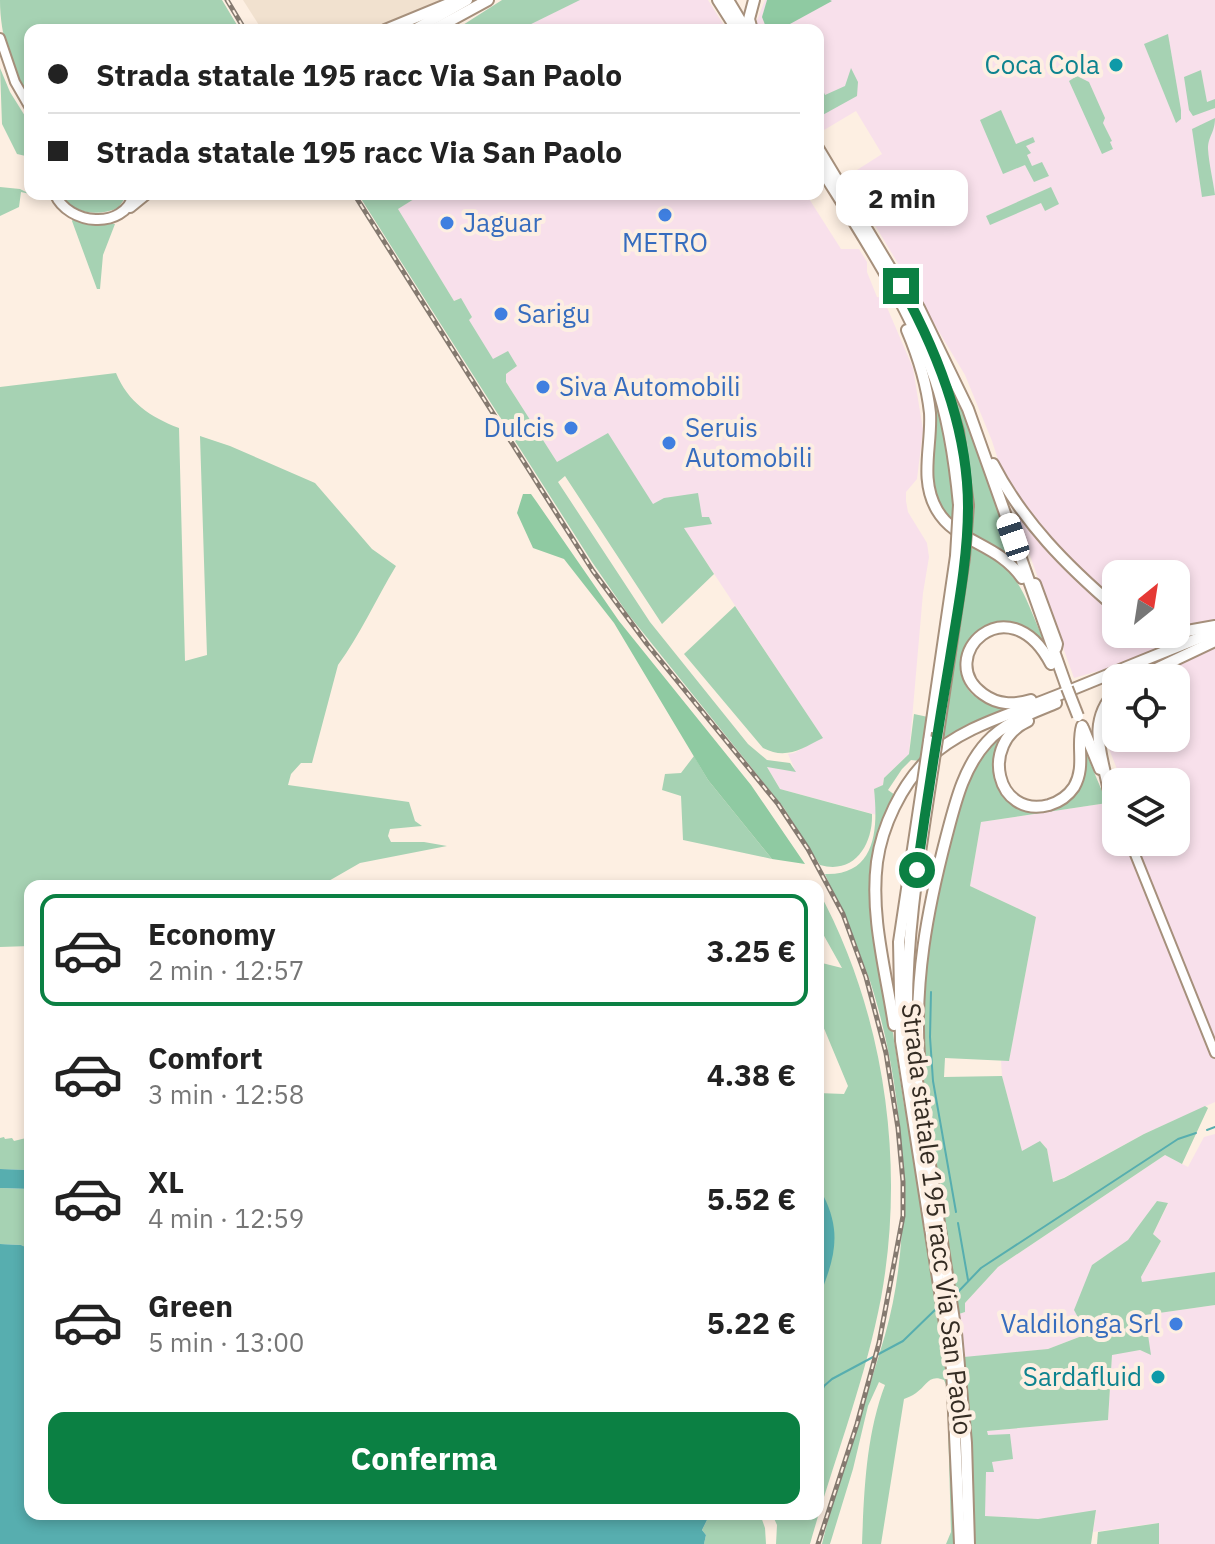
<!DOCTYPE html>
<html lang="it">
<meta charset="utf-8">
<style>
:root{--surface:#fff;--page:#f2f2f2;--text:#222;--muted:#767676;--line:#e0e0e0;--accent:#0b8043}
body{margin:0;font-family:"IBM Plex Sans",sans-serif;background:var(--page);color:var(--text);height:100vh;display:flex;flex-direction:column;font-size:30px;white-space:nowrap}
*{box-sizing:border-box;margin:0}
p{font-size:26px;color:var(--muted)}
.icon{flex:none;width:44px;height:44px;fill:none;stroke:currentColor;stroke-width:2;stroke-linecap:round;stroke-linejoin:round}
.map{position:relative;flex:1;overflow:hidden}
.side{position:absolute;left:24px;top:880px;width:800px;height:640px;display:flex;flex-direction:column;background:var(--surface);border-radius:16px;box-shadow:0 4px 12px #0003}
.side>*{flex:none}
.hud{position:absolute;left:24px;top:24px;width:800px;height:176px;border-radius:16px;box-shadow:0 4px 12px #0003;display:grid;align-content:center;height:176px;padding:0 24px;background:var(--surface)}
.needle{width:52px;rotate:30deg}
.controls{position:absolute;left:1102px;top:560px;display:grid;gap:16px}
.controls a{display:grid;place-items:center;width:88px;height:88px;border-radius:16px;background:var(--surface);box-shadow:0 4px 12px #0003;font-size:40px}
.end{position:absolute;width:36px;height:36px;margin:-18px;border:10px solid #0b8043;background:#fff;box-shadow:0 0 0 4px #fff}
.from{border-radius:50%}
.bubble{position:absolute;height:56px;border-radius:16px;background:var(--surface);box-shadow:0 4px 12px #0003;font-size:26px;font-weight:700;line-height:56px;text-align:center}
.car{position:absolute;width:24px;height:48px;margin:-24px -12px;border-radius:10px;box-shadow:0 0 6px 2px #0007;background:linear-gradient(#fff 24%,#345 0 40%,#fff 0 76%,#345 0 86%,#fff 0)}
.hud b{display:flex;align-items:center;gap:28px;height:76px;font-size:30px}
.hud b+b{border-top:2px solid var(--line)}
.hud i{width:20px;height:20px;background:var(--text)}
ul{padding:14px 0 0;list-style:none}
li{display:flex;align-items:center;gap:24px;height:112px;margin:0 16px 12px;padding:0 8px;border:4px solid transparent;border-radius:16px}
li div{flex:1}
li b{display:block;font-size:30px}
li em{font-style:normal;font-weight:700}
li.active{border-color:var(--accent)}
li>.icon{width:72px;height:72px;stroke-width:1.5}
.action{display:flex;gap:16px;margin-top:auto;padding:16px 24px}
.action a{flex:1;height:92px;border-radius:16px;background:var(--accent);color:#fff;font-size:32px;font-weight:700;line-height:92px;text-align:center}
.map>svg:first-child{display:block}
.commercial{fill:#f1e1cf}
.industrial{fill:#f8e0eb;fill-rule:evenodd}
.green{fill:#a6d2b3}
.forest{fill:#8fcaa2}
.water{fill:#57aeaf}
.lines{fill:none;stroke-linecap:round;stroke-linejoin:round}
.stream{stroke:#57aeaf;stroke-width:2}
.secondary-casing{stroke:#a6907c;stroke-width:12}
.primary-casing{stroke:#a6907c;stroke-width:13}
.highway-casing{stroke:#a6907c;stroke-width:14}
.secondary{stroke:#fff;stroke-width:8}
.primary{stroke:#fff;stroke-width:9}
.highway{stroke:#fff;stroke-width:10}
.rail-casing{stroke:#857a70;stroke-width:5}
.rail{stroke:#fdefe2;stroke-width:2;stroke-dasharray:6;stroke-linecap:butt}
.highway-bridge-casing{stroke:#a6907c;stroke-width:14;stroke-linecap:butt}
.highway-bridge{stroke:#fff;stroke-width:10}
.route{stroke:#0b8043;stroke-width:10}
.culture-dot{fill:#0f9aa8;stroke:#fdefe2;stroke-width:3}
.shop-dot{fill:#3f7fe0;stroke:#fdefe2;stroke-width:3}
.labels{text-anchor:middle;stroke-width:8;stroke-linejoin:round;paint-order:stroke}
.culture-label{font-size:26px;fill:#0d838f;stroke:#fdefe2;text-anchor:end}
.shop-label{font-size:26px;fill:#366cbe;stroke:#fdefe2;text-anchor:start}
.street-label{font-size:26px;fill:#342c23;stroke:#fdefe2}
</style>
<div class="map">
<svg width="1215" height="1544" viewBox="0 0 1215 1544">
<rect width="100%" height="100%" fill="#fdefe2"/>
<path class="commercial" d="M243,0H452L422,14L375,30H262Z"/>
<g class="industrial">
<path d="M528,0H708L727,30H470Z"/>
<path d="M765,0H1215V624L1109,668L1074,678L1020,528L992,441L965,375L846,177L882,154L856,111L819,133L818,30H758L755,25ZM1116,574H1176V634H1116Z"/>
<path d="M422,194H806L841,249H859L867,262V272L877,297L883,298L913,368L923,430L917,479L906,492V501L908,512L927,543L929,557L923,593L909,754L884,778L883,785L874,789L877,815L780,789L767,767L794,768L788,754L794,753L822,737L683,527L702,517L653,505L557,462L506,382V374L517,366L508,352L493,360L468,320L472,317L460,298L454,301L397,209Z"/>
<path d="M1215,647V1102L1144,1134L1063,1178L1052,1182L1047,1149L1041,1142L1022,1152L1002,1076L1001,1061L1009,1060L1036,917L970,886L981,822L1107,803L1112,814L1116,813V842H1176V782H1122L1108,746L1106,728L1116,703V738H1176V678H1159L1169,674L1166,667Z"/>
<path d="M1215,1134V1272L1142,1283L1141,1277L1161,1241L1153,1234L1168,1204L1157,1201L1129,1240L1092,1265L1087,1334L1048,1349L964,1358L959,1314L965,1312L964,1304L998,1267L1165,1155L1188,1167L1204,1137Z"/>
<path d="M1215,1305V1544H1159L1158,1523L1093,1532L1096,1511L1038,1519L984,1516L986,1472L992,1462L1012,1459L987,1435V1431L1108,1420L1112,1354L1140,1350L1150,1354L1145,1315Z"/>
</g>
<g class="green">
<path d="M0,0H222L240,30H30V102C12,71 0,37 0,0Z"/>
<path d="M502,0H580L519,30H455Z"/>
<path d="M1168,34L1181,110V119L1176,123L1144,44Z"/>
<path d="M0,68L10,92L30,124V157L17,154L2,124Z"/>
<path d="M851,68L858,82L857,96L819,117L818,78L825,95L845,86Z"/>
<path d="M1201,70L1207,102L1215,99V108L1193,116L1189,110L1184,77Z"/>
<path d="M1077,76L1089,82L1105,118L1103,123L1112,141L1110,142L1113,149L1102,154L1069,81Z"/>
<path d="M1001,110L1016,144L1033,137L1035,142L1026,146L1031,153L1027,155L1032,166L1042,162L1049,176L1034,182L1025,165L1003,174L980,120Z"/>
<path d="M1215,118C1215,133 1208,136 1208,149C1209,164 1213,180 1215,195L1202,197L1192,129Z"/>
<path d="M0,187L20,189L30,194L21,192L19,207L0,216Z"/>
<path d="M1051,187L1059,204L1045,211L1041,203L990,225L986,216Z"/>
<path d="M62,194H128L118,208C98,217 72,214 62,194Z"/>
<path d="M358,194H422L398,209L454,301L461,298L472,317L469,320L493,359L508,351L517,366L506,374V382L557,462L608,433L653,504L664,498L698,493L702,517H709L712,524L684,528L714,574L662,624L565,476L558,482L650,622L748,744L767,760L790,763L796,772L767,767L780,789L872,814C873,845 854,875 820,865L784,808L628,614L592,562Z"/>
<path d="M73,219L115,224L103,255L100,289H97L72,221Z"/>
<path d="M926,369L970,505L969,464L952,385L956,390L1021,570L952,525L936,501L931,478L934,408Z"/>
<path d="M116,373C128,402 150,417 179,428L185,661L207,655L200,436L230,446L315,483L372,549L396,566C376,599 360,635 338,665L312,763H301L291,774L288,785L409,802L415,821L422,826L390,829L388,836L391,842H424L447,846L360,863L320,886H30V946L0,947V387Z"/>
<path d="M968,545C1021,568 1022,592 1044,641L1042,643C1026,624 1006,619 983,629C979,639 964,659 963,669C960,697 990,706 1011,709L921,761L911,760L902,769L888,790L895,795L884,819L875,916L904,1105L909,1123L928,1130L920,1033L926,937L966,786L984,753L1001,737C991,756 991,790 1015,801C1026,805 1043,805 1055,807L1085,770L1086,753L1107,803L981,822L970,886L1036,917L1009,1061L945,1058L944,1077L1002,1076L1022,1151L1040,1141L1047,1149L1053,1182L1064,1178L1144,1134L1205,1106L1208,1108L1182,1164L1165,1155L998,1267L965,1303V1312L959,1314L964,1357L1048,1349L1087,1334L1074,1310L1092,1265L1128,1240L1157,1201L1168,1203L1153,1234L1161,1241L1141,1277L1142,1282L1215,1272V1305L1145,1315L1151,1355L1140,1350L1112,1355L1108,1420L987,1431L988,1435L1010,1434L1013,1459L992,1462L994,1472H986L985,1516L1038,1519L1096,1510L1091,1544H972L966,1371L948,1369L956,1544H946L951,1532L947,1387L944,1380C928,1374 927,1386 916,1393C912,1396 908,1397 904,1399L881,1544H862C864,1491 866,1435 885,1385L879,1382L868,1406L853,1469L830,1544H822C839,1473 865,1404 885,1335C916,1227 904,1086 870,981C857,944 840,910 825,874C877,876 878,827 874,789L883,785L884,778L909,754L914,714L928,717L924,747Z"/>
<path d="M735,606L823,738C801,749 786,760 763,748L684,654Z"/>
<path d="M694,756L708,780L772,859L683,840L681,796L662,790L665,774L681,773Z"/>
<path d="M818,890C884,1011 906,1162 881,1298C865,1382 833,1462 810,1544H776L777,1525L772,1514H818V1093L844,1094L848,1086L818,1014V962L842,968L818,925Z"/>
<path d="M4,1137L5,1139L12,1138L14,1141L30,1137V1170L0,1169V1138Z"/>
<path d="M0,1188L30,1189V1249L21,1245L0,1244Z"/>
<path d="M699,1514H760L765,1528L766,1544H704L706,1535L702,1530L707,1520Z"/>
<path d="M1159,1523V1544H1097L1098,1532Z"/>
</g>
<g class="forest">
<path d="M767,0H830L832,1L779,30H767L762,17Z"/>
<path d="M523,494H531L536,501L619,621L751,785L805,864L772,859L708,780L614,623L564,559L533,548L517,513Z"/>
</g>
<g class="water">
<path d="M0,1169L30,1170V1189L0,1188Z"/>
<path d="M818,1194L823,1195C843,1234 834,1260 818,1300Z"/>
<path d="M0,1244L21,1245L30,1249V1514H699L707,1520L702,1530L706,1535L704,1544H0Z"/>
</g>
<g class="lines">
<g class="stream">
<path d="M931,992L930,1037L933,1081L956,1212"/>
<path d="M1207,1130L1215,1127"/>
<path d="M958,1223L968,1280"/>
<path d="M956,1294L981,1268L1178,1139L1196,1133"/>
<path d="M818,1400L824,1386L832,1379L903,1341L938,1307"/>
</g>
<g class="secondary-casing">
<g id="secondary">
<path d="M0,38L15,82L30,108"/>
<path d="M1130,842L1215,1053"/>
</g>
</g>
<g class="primary-casing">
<path id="primary" d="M55,194C68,225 124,231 134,194"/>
</g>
<g class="highway-casing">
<g id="highway">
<path d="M718,0L737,30"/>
<path d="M728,0L746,30"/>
<path d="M385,30L458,0"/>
<path d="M414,30L467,0"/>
<path d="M433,30L488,0"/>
<path d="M752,30L749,19L754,0"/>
<path d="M818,148L904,291"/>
<path d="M818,164C860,232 908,303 935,379C949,420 955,462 959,505"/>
<path d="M130,207L146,194"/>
<path d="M901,286L909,291L919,308L968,409L1067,688"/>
<path d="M907,330C918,356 927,385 930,413C932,446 919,479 937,510C956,543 998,543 1022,578"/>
<path d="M933,348L958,431L968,505"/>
<path d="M993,464C1023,522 1067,566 1116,608"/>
<path d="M1035,584L1057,644L1056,648"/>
<path d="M1176,633L1215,626"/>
<path d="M1137,678L1215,641"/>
<path d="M1031,700C1013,705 998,705 983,694C933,658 1008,582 1051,664"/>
<path d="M1028,721C979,743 996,819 1049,805C1059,802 1068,796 1074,787C1086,766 1076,746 1082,726"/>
<path d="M1083,728L1100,769"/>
<path d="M938,733L964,558"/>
<path d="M929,741L956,556"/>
<path d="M931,779C919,858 906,935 907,1016L956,1333L966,1443L969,1544"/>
<path d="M1108,787L1116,808"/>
<path d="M922,789L899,942L901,1041L952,1369L960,1544"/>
<path d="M1109,791C1102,754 1086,722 1116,691"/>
<path d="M894,1025C886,972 870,916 877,862C882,826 901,786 927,760C961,727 1009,715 1051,698C1106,676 1160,653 1215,632"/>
<path d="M919,1057C914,981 927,911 946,838C955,804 963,768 987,742C1005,722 1032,713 1056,703"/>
</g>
</g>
<use href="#secondary" class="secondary"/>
<use href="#primary" class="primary"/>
<use href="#highway" class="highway"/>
<g class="rail-casing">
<g id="rail">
<path d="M227,0L245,30"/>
<path d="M354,194L593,571L647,644L778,804L808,849L843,914L866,977L886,1053L898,1128L903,1182V1216L879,1343L857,1424L818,1544"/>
</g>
</g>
<use href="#rail" class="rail"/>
<g class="highway-bridge-casing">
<g id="highway-bridge">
<path d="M956,556L959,505"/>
<path d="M964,558L968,505"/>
<path d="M1067,688L1078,716"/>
<path d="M931,779L938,733"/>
<path d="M922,789L929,741"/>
</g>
</g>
<use href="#highway-bridge" class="highway-bridge"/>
</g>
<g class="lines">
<path class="route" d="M901,286C938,353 968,429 968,507C968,557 958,608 950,658C938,729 927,799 917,870"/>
</g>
<g class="culture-dot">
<circle cx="1116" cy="65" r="8"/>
<circle cx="1158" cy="1377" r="8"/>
</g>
<g class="shop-dot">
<circle cx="665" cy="215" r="8"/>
<circle cx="447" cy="223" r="8"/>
<circle cx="501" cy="314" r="8"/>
<circle cx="543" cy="387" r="8"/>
<circle cx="571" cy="428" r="8"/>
<circle cx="669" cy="443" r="8"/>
<circle cx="1176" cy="1324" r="8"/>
</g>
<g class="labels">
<g class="culture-label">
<text x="1100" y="74">Coca Cola</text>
<text x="1142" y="1386">Sardafluid</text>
</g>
<g class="shop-label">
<text x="463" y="232">Jaguar</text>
<text x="665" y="252" text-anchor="middle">METRO</text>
<text x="517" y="323">Sarigu</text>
<text x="559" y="396">Siva Automobili</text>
<text x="555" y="437" text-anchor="end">Dulcis</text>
<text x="685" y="437">Seruis<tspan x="685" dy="30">Automobili</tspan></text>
<text x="1160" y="1333" text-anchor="end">Valdilonga Srl</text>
</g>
<g class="street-label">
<text transform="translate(937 1219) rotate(83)" y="9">Strada statale 195 racc Via San Paolo</text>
</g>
</g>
</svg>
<div class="controls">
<a><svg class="needle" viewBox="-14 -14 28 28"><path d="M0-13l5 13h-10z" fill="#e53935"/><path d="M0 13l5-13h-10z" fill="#767676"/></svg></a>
<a><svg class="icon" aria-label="locate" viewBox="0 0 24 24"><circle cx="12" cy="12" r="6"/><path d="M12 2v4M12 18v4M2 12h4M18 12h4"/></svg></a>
<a><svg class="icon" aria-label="layers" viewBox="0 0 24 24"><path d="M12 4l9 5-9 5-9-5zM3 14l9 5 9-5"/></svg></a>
</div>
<i class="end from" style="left:917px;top:870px"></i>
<i class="end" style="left:901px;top:286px"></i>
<div class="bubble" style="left:836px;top:170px;width:132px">2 min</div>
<i class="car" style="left:1013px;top:537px;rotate:341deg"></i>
<div class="hud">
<b><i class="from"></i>Strada statale 195 racc Via San Paolo</b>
<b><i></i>Strada statale 195 racc Via San Paolo</b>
</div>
<section class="side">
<ul>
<li class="active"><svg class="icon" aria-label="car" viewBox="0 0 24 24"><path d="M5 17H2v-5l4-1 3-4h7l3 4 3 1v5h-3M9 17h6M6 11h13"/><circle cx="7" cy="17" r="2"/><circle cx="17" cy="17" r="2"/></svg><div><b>Economy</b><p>2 min · 12:57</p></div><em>3.25 €</em></li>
<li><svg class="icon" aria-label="car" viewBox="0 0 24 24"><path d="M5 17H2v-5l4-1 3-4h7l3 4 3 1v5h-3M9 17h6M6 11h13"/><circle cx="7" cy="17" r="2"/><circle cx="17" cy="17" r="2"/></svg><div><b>Comfort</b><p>3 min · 12:58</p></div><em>4.38 €</em></li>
<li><svg class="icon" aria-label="car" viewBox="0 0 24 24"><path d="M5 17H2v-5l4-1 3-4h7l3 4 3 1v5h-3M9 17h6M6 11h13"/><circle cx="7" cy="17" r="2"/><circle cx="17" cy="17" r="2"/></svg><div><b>XL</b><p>4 min · 12:59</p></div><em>5.52 €</em></li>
<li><svg class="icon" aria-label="car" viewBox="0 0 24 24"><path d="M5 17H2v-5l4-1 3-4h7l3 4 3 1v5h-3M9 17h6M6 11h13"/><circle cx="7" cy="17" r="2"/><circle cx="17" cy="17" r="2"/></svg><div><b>Green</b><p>5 min · 13:00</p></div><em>5.22 €</em></li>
</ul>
<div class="action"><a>Conferma</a></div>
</section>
</div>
